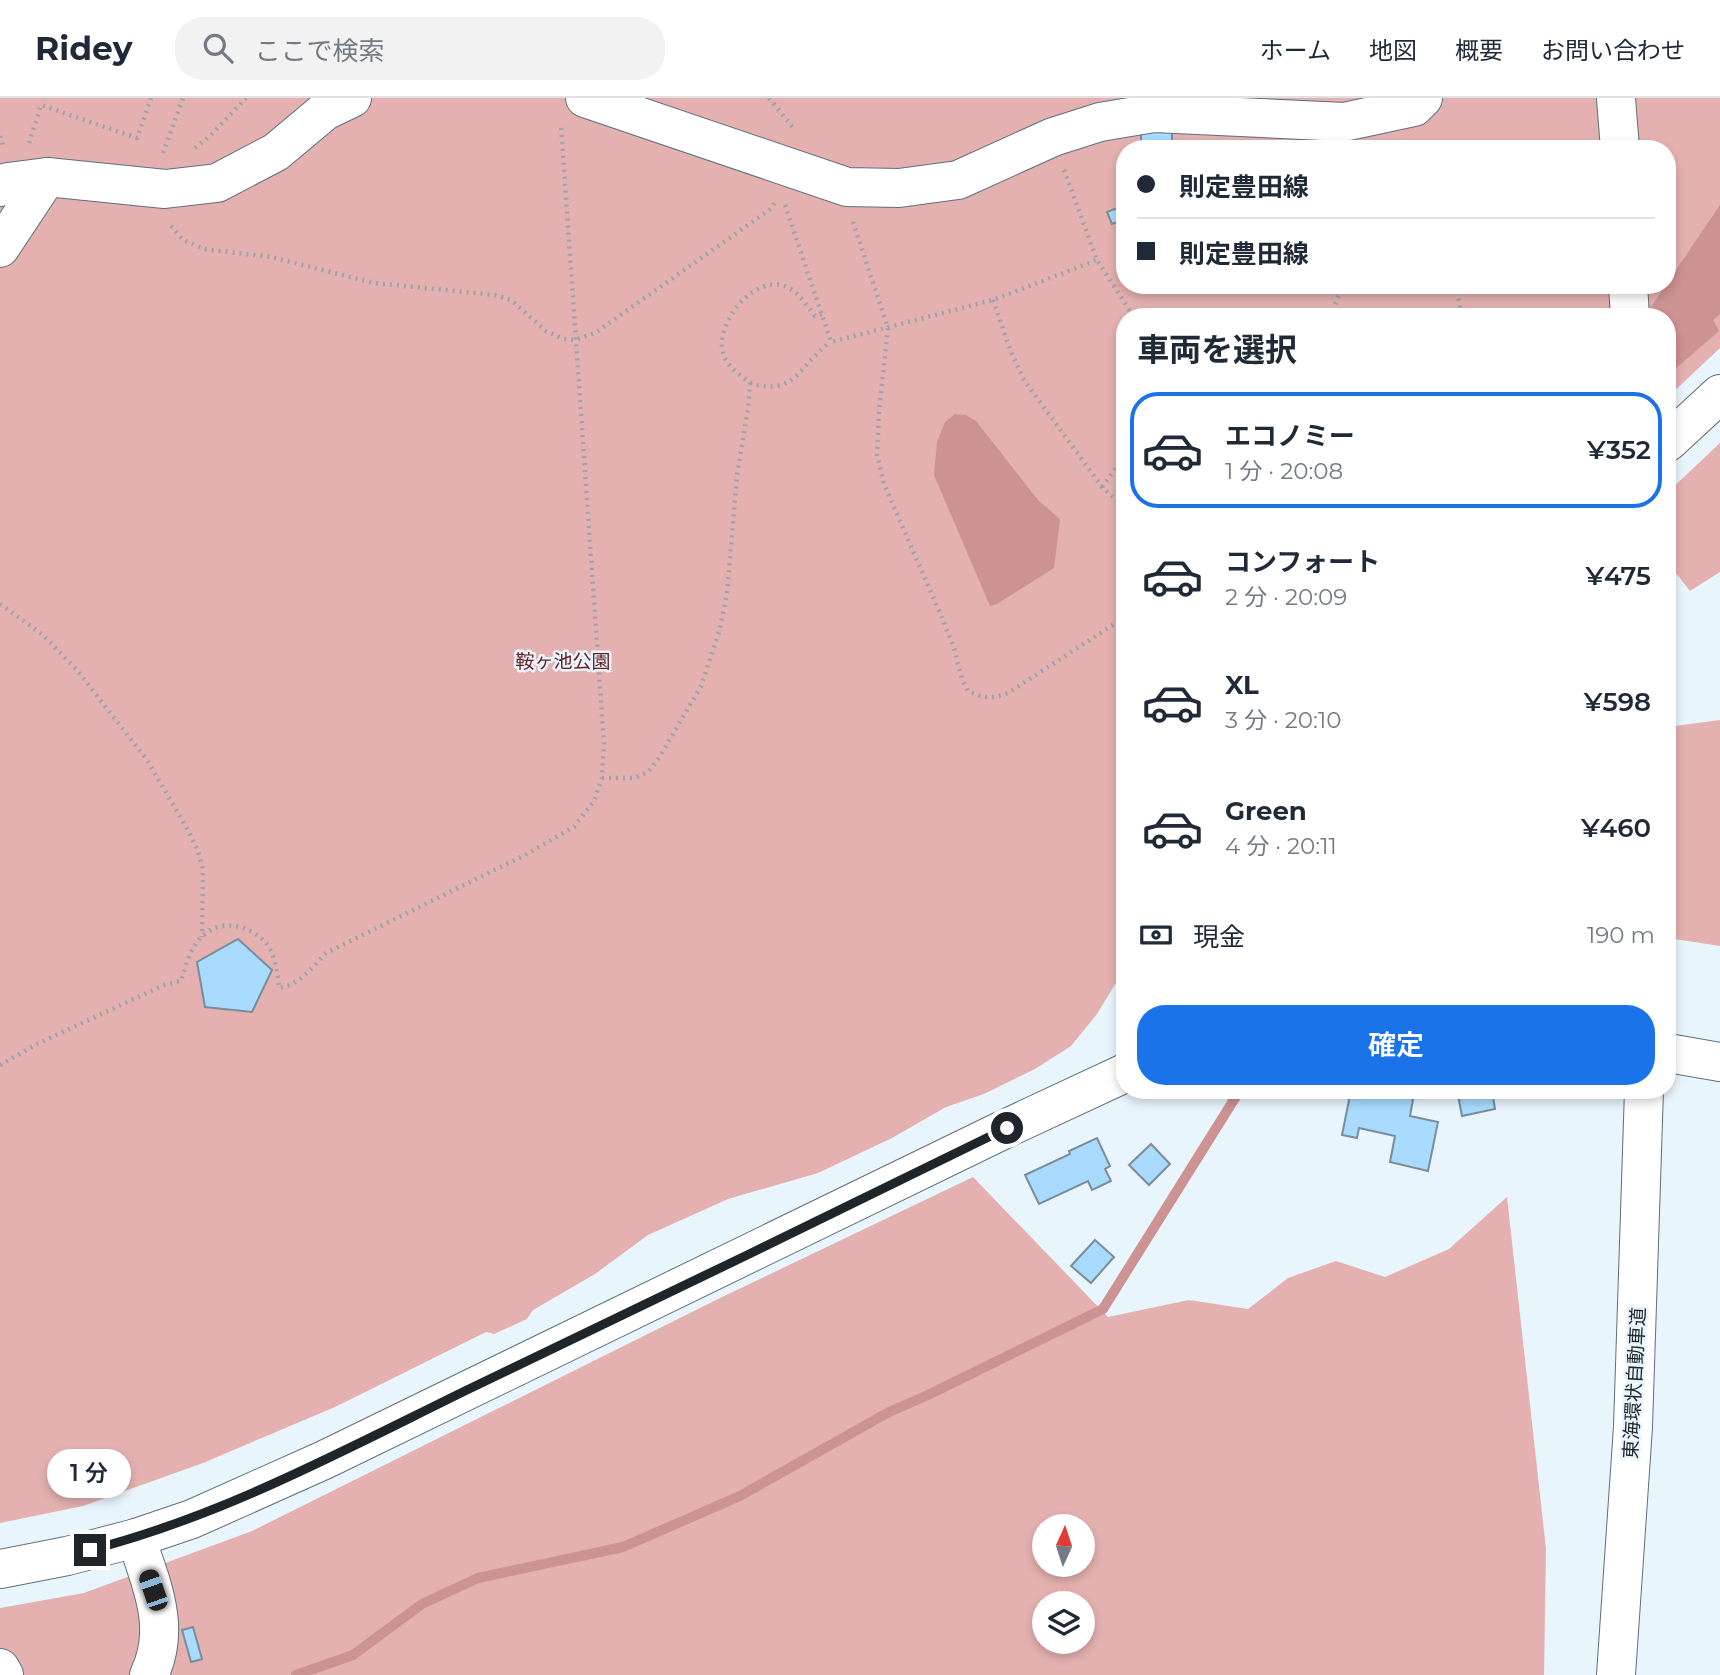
<!DOCTYPE html>
<html lang="ja">
<meta charset="utf-8">
<style>
:root{--surface:#fff;--page:#f2f2f3;--text:#1f2937;--muted:#747a83;--line:#e0e1e3;--accent:#1a73e8}
body{margin:0;font-family:Montserrat,"Noto Sans JP",sans-serif;background:var(--page);color:var(--text);height:100vh;display:flex;flex-direction:column;font-size:26px;white-space:nowrap}
*{box-sizing:border-box;margin:0}
p{font-size:23px;color:var(--muted)}
.icon{flex:none;width:38px;height:38px;fill:none;stroke:currentColor;stroke-width:2;stroke-linecap:round;stroke-linejoin:round}
.map{position:relative;flex:1;overflow:hidden}
.panel{position:absolute;left:1116px;top:210px;width:560px;height:791px;display:flex;flex-direction:column;background:var(--surface);border-radius:28px;box-shadow:0 4px 10px #0003}
.panel>*{flex:none}
.guide{position:absolute;left:1116px;top:42px;width:560px;height:154px;border-radius:28px;box-shadow:0 4px 10px #0003;display:grid;align-content:center;height:154px;padding:0 21px;background:var(--surface)}
.needle{width:46px;rotate:3deg}
.controls{position:absolute;left:1032px;top:1416px;display:grid;gap:14px}
.controls a{display:grid;place-items:center;width:63px;height:63px;border-radius:50%;background:var(--surface);box-shadow:0 4px 10px #0003;font-size:35px}
.end{position:absolute;width:32px;height:32px;margin:-16px;border:9px solid #1e252b;background:#fff;box-shadow:0 0 0 4px #fff}
.from{border-radius:50%}
.bubble{position:absolute;height:49px;border-radius:24px;background:var(--surface);box-shadow:0 4px 10px #0003;font-size:23px;font-weight:600;line-height:49px;text-align:center}
.car{position:absolute;width:21px;height:42px;margin:-21px -10px;border-radius:9px;box-shadow:0 0 5px 2px #0007;background:linear-gradient(#222 24%,#8ab4d8 0 40%,#222 0 76%,#8ab4d8 0 86%,#222 0)}
.guide b{display:flex;align-items:center;gap:24px;height:66px;font-size:26px}
.guide b+b{border-top:2px solid var(--line)}
.guide i{width:18px;height:18px;background:var(--text)}
ul{padding:0;list-style:none}
li{display:flex;align-items:center;gap:21px;height:116px;margin:0 14px 10px;padding:0 7px;border:4px solid transparent;border-radius:28px}
li div{flex:1}
li b{display:block;font-size:26px}
li em{font-style:normal;font-weight:600}
li.on{border-color:var(--accent)}
li>.icon{width:63px;height:63px;stroke-width:1.5}
h2{padding:0 21px;font-size:32px;line-height:84px}
.pay{display:flex;align-items:center;gap:18px;height:77px;padding:0 21px;font-size:26px}
.pay p{margin-inline-start:auto}
.cta{display:flex;gap:14px;margin-top:auto;padding:14px 21px}
.cta a{flex:1;height:80px;border-radius:28px;background:var(--accent);color:#fff;font-size:28px;font-weight:600;line-height:80px;text-align:center}
header{display:flex;align-items:center;gap:42px;box-sizing:border-box;height:98px;padding:0 35px;background:var(--surface);border-bottom:2px solid var(--line)}
header strong{font-size:33px}
nav{display:flex;gap:38px;margin-inline-start:auto;font-size:24px}
.search{width:490px;height:63px;background:var(--page);display:flex;align-items:center;gap:18px;box-sizing:border-box;padding:0 24px;border-radius:28px;color:var(--muted);font-size:26px}
.map>svg:first-child{display:block}
.green{fill:#e4b1b0;fill-rule:evenodd}
.water{fill:#cd9292}
.lines{fill:none;stroke-linecap:round;stroke-linejoin:round}
.stream{stroke:#cd9292;stroke-width:10}
.building{fill:#a8dbfd;stroke:#7b8d9a;stroke-width:2}
.minor-casing{stroke:#5e6f7c;stroke-width:40}
.major-casing{stroke:#5e6f7c;stroke-width:40}
.highway-casing{stroke:#5e6f7c;stroke-width:40}
.path{stroke:#9aa4ac;stroke-width:4.5;stroke-dasharray:2 5;stroke-linecap:butt}
.minor{stroke:#fff;stroke-width:38}
.major{stroke:#fff;stroke-width:38}
.highway{stroke:#fff;stroke-width:38}
.route{stroke:#1e252b;stroke-width:9}
.labels{text-anchor:middle;stroke-width:5;stroke-linejoin:round;paint-order:stroke}
.park-label{font-size:19px;fill:#662025;stroke:#e9f5fd}
.street-label{font-size:19px;fill:#1e252b;stroke:#e9f5fd}
</style>
<header>
<strong>Ridey</strong>
<div class="search"><svg class="icon" aria-label="search" viewBox="0 0 24 24"><circle cx="10" cy="10" r="6"/><path d="M15 15l6 6"/></svg>ここで検索</div>
<nav><a>ホーム</a><a>地図</a><a>概要</a><a>お問い合わせ</a></nav>
</header>
<div class="map">
<svg width="1720" height="1577" viewBox="0 0 1720 1577">
<rect width="100%" height="100%" fill="#e9f5fd"/>
<g class="green">
<path d="M0,0H1720V250L1668,299V219H1125V870L1097,916L1071,948L1035,971L984,996L946,1009L892,1040L818,1075L728,1101L648,1137L595,1176L533,1212L527,1221L494,1236L486,1234L335,1309L203,1365L83,1408L0,1425ZM1125,51H1668V187H1125Z"/>
<path d="M1720,345V474L1690,493L1668,465V394Z"/>
<path d="M1720,622V848L1668,840V629Z"/>
<path d="M973,1079L1108,1219L1189,1202L1248,1211L1288,1180L1336,1163L1385,1179L1449,1151L1507,1099L1546,1451L1544,1577H0V1510L84,1495L252,1433L718,1201ZM1045,1428H1083V1466H1045ZM1045,1505H1083V1544H1045Z"/>
</g>
<g class="water">
<path d="M1720,107V216L1713,222L1719,233L1668,277V219H1644Z"/>
<path d="M955,316L966,317L976,323L1038,402L1060,421L1054,470L997,506L990,508L934,377L937,344L945,324Z"/>
</g>
<g class="lines">
<path class="stream" d="M296,1577L353,1557L422,1506L478,1480L623,1449L740,1398L889,1314L928,1297L1103,1211L1240,992"/>
</g>
<g class="building">
<path d="M1141,34H1172V48L1141,47Z"/>
<path d="M1125,107V121L1112,126L1107,114Z"/>
<path d="M238,841L272,872L252,914L205,909L197,864Z"/>
<path d="M1351,992H1398L1414,996L1410,1018L1438,1024L1428,1073L1390,1064L1395,1038L1359,1030L1357,1040L1342,1037Z"/>
<path d="M1457,992H1492L1495,1011L1462,1018Z"/>
<path d="M1097,1040L1110,1068L1105,1071L1111,1083L1092,1092L1088,1083L1039,1106L1025,1077L1070,1056L1069,1053Z"/>
<path d="M1151,1046L1170,1066L1149,1087L1129,1067Z"/>
<path d="M1095,1142L1114,1159L1091,1185L1071,1168Z"/>
<path d="M193,1529L202,1561L191,1564L182,1532Z"/>
</g>
<g class="lines">
<g class="minor-casing">
<g id="minor">
<path d="M585,0L847,89L899,90L958,82L1053,39L1100,24L1154,15L1344,24L1414,9L1423,0"/>
<path d="M0,89L8,84L47,79L165,91L217,85L276,54L325,13L352,0"/>
<path d="M0,150L47,79"/>
<path d="M1668,344L1720,296"/>
<path d="M136,1440C151,1485 172,1530 149,1577"/>
<path d="M0,1570L4,1577"/>
</g>
</g>
<g class="major-casing">
<g id="major">
<path d="M1668,955L1720,964"/>
<path d="M0,1471L67,1458L136,1440L192,1421L324,1362L1007,1030L1125,975"/>
</g>
</g>
<g class="highway-casing">
<g id="highway">
<path d="M1616,0L1620,51"/>
<path d="M1628,187L1630,219"/>
<path d="M1616,1577L1633,1329L1644,992"/>
</g>
</g>
<g class="path">
<path d="M769,0L795,32"/>
<path d="M0,38L3,48"/>
<path d="M29,45L41,7L137,40L151,0"/>
<path d="M195,50L211,37L246,0"/>
<path d="M163,55L183,0"/>
<path d="M1064,72L1097,162L1134,219"/>
<path d="M785,107L831,244L993,202L1097,162"/>
<path d="M853,124L888,230L879,313L877,356L884,386L940,515L954,550L962,581L968,593L982,599H996L1008,595L1125,519"/>
<path d="M171,128L183,142L204,151L271,159L374,185L495,197L511,202L546,233L564,241L575,242L595,235L772,110L776,102"/>
<path d="M1456,187L1462,219"/>
<path d="M993,202L1011,254L1024,282L1102,389L1125,410"/>
<path d="M1330,219L1343,187"/>
<path d="M750,285C797,300 801,263 831,244"/>
<path d="M1102,389L1125,358"/>
<path d="M0,506L42,536L76,571L147,662L185,727L198,753L203,771L202,839"/>
<path d="M602,680H634L648,674L659,660L701,588L719,534L727,496L737,377L748,311L750,285C740,277 728,269 724,258C712,227 756,172 789,190C800,196 807,208 815,218L822,216"/>
<path d="M0,967L39,945L164,887L181,883C186,866 191,847 206,835C226,819 259,830 271,853C276,865 278,877 279,890C299,887 312,870 326,855L525,757L574,729L594,703L602,680L604,646L561,27"/>
</g>
<use href="#minor" class="minor"/>
<use href="#major" class="major"/>
<use href="#highway" class="highway"/>
</g>
<g class="lines">
<path class="route" d="M90,1452C223,1418 346,1351 469,1291C649,1205 828,1118 1007,1030"/>
</g>
<g class="labels">
<g class="park-label">
<text x="563" y="570">鞍ヶ池公園</text>
</g>
<g class="street-label">
<text transform="translate(1634 1285) rotate(-87)" y="7">東海環状自動車道</text>
</g>
</g>
</svg>
<div class="controls">
<a><svg class="needle" viewBox="-14 -14 28 28"><path d="M0-13l5 13h-10z" fill="#e53935"/><path d="M0 13l5-13h-10z" fill="#747a83"/></svg></a>
<a><svg class="icon" aria-label="layers" viewBox="0 0 24 24"><path d="M12 4l9 5-9 5-9-5zM3 14l9 5 9-5"/></svg></a>
</div>
<i class="end from" style="left:1007px;top:1030px"></i>
<i class="end" style="left:90px;top:1452px"></i>
<div class="bubble" style="left:47px;top:1351px;width:84px">1 分</div>
<i class="car" style="left:153px;top:1492px;rotate:341deg"></i>
<div class="guide">
<b><i class="from"></i>則定豊田線</b>
<b><i></i>則定豊田線</b>
</div>
<section class="panel">
<h2>車両を選択</h2>
<ul>
<li class="on"><svg class="icon" aria-label="car" viewBox="0 0 24 24"><path d="M5 17H2v-5l4-1 3-4h7l3 4 3 1v5h-3M9 17h6M6 11h13"/><circle cx="7" cy="17" r="2"/><circle cx="17" cy="17" r="2"/></svg><div><b>エコノミー</b><p>1 分 · 20:08</p></div><em>¥352</em></li>
<li><svg class="icon" aria-label="car" viewBox="0 0 24 24"><path d="M5 17H2v-5l4-1 3-4h7l3 4 3 1v5h-3M9 17h6M6 11h13"/><circle cx="7" cy="17" r="2"/><circle cx="17" cy="17" r="2"/></svg><div><b>コンフォート</b><p>2 分 · 20:09</p></div><em>¥475</em></li>
<li><svg class="icon" aria-label="car" viewBox="0 0 24 24"><path d="M5 17H2v-5l4-1 3-4h7l3 4 3 1v5h-3M9 17h6M6 11h13"/><circle cx="7" cy="17" r="2"/><circle cx="17" cy="17" r="2"/></svg><div><b>XL</b><p>3 分 · 20:10</p></div><em>¥598</em></li>
<li><svg class="icon" aria-label="car" viewBox="0 0 24 24"><path d="M5 17H2v-5l4-1 3-4h7l3 4 3 1v5h-3M9 17h6M6 11h13"/><circle cx="7" cy="17" r="2"/><circle cx="17" cy="17" r="2"/></svg><div><b>Green</b><p>4 分 · 20:11</p></div><em>¥460</em></li>
</ul>
<div class="pay"><svg class="icon" aria-label="cash" viewBox="0 0 24 24"><path d="M3 7h18v10H3z"/><circle cx="12" cy="12" r="2"/></svg>現金<p>190 m</p></div>
<div class="cta"><a>確定</a></div>
</section>
</div>
